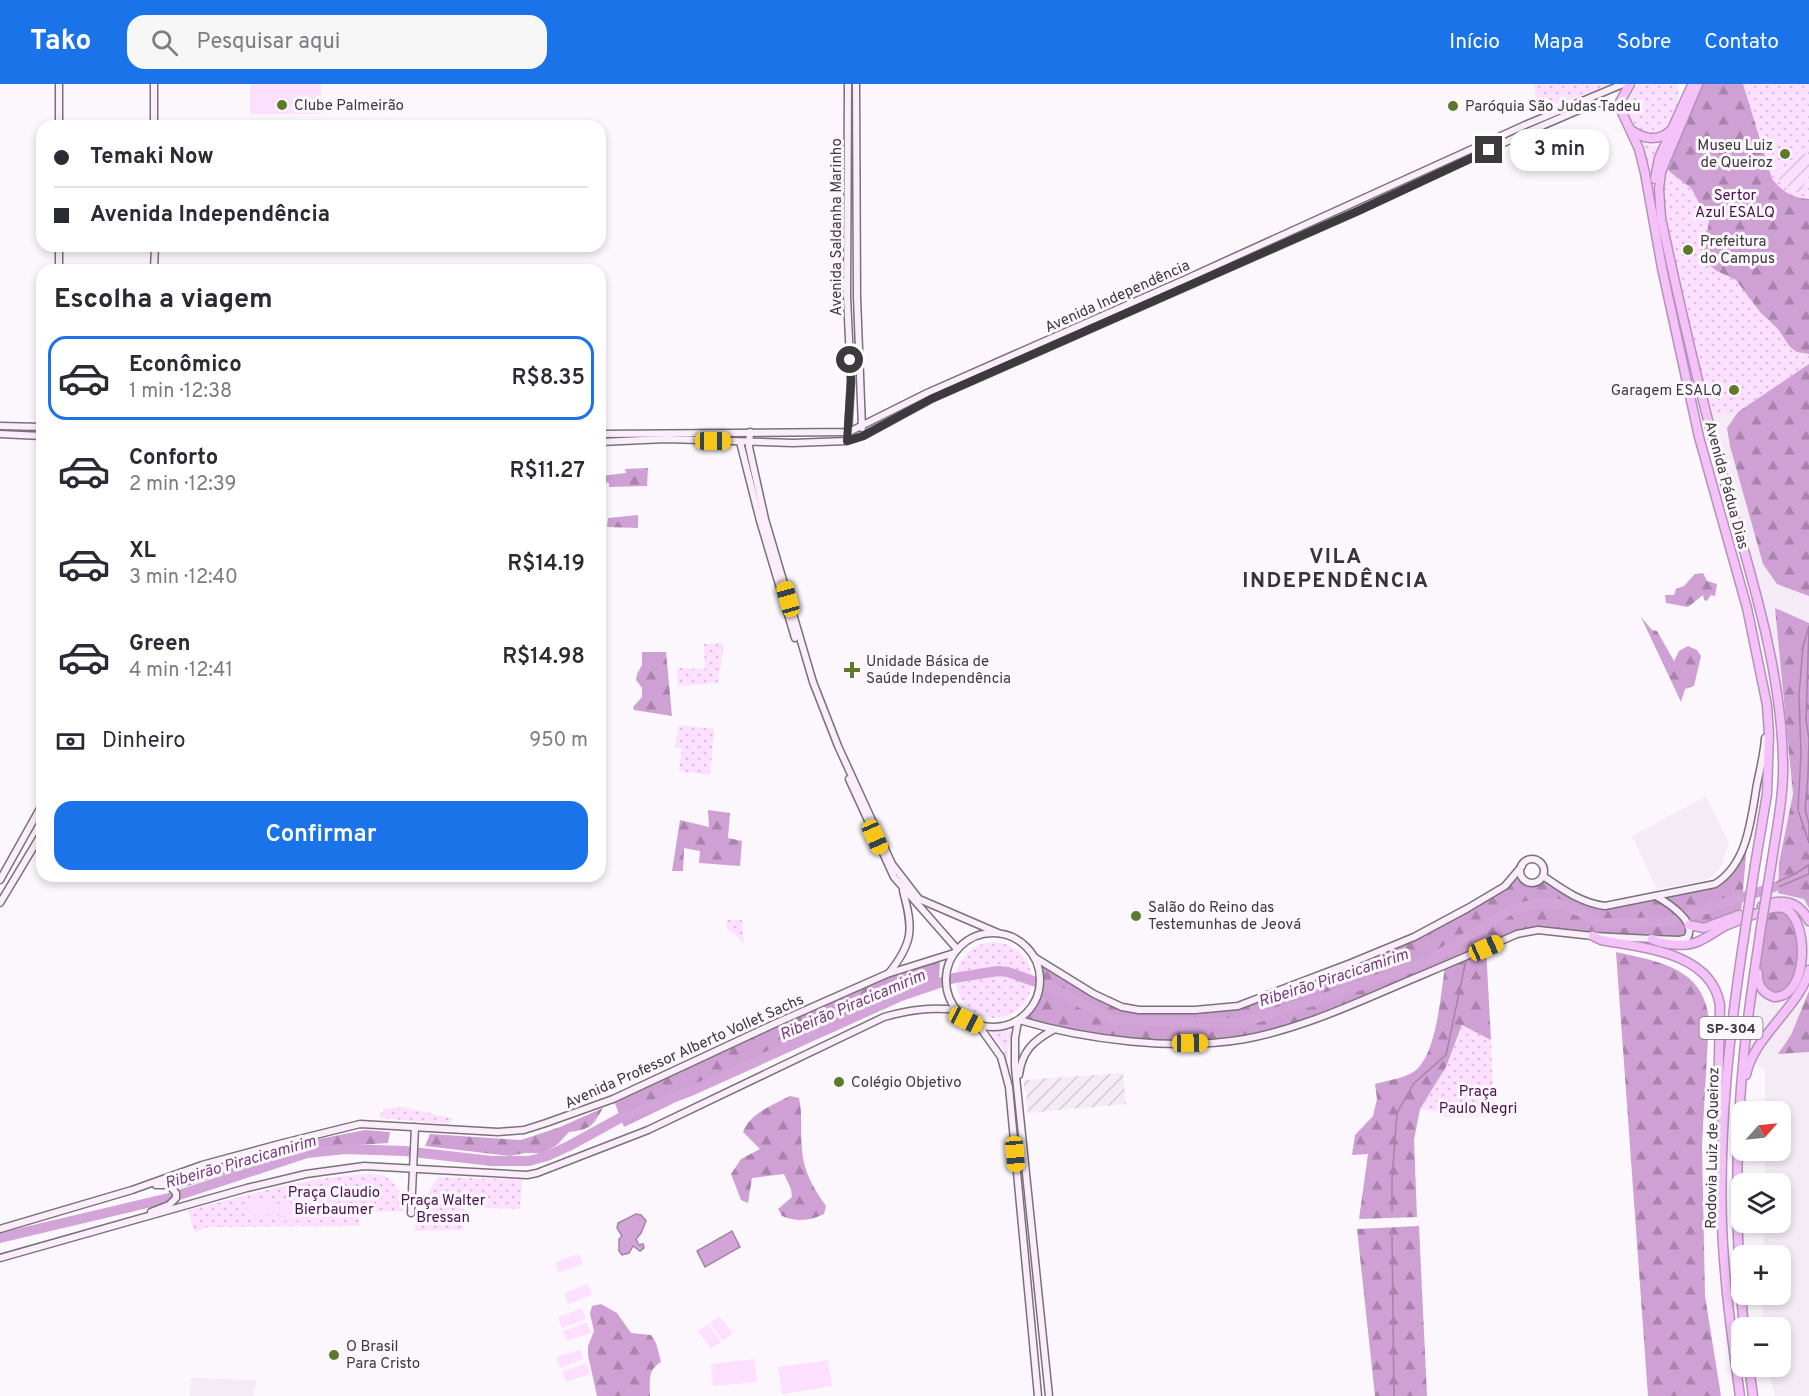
<!DOCTYPE html>
<html lang="pt">
<meta charset="utf-8">
<style>
:root{--surface:#fff;--page:#f7f7f7;--text:#2b2b33;--muted:#7c7c81;--line:#e1e1e2;--accent:#1a73e8}
body{margin:0;font-family:Overpass,sans-serif;background:var(--page);color:var(--text);height:100vh;display:flex;flex-direction:column;font-size:22px;white-space:nowrap}
*{box-sizing:border-box;margin:0}
p{font-size:20px;color:var(--muted)}
.icon{flex:none;width:33px;height:33px;fill:none;stroke:currentColor;stroke-width:2;stroke-linecap:round;stroke-linejoin:round}
.map{position:relative;flex:1;overflow:hidden}
.sheet{position:absolute;left:36px;top:180px;width:570px;height:618px;display:flex;flex-direction:column;background:var(--surface);border-radius:18px;box-shadow:0 3px 9px #0003}
.sheet>*{flex:none}
.guide{position:absolute;left:36px;top:36px;width:570px;height:132px;border-radius:18px;box-shadow:0 3px 9px #0003;display:grid;align-content:center;height:132px;padding:0 18px;background:var(--surface)}
.needle{width:39px;rotate:63deg}
.controls{position:absolute;left:1731px;top:1017px;display:grid;gap:12px}
.controls a{display:grid;place-items:center;width:60px;height:60px;border-radius:12px;background:var(--surface);box-shadow:0 3px 9px #0003;font-size:30px}
.end{position:absolute;width:27px;height:27px;margin:-14px;border:8px solid #3c3a3c;background:#fff;box-shadow:0 0 0 3px #fff}
.from{border-radius:50%}
.bubble{position:absolute;height:42px;border-radius:18px;background:var(--surface);box-shadow:0 3px 9px #0003;font-size:20px;font-weight:600;line-height:42px;text-align:center}
.car{position:absolute;width:18px;height:36px;margin:-18px -9px;border-radius:8px;box-shadow:0 0 4px 2px #0007;background:linear-gradient(#f5c518 24%,#345 0 40%,#f5c518 0 76%,#345 0 86%,#f5c518 0)}
.guide b{display:flex;align-items:center;gap:21px;height:57px;font-size:22px}
.guide b+b{border-top:2px solid var(--line)}
.guide i{width:15px;height:15px;background:var(--text)}
ul{padding:0;list-style:none}
li{display:flex;align-items:center;gap:18px;height:84px;margin:0 12px 9px;padding:0 6px;border:3px solid transparent;border-radius:18px}
li div{flex:1}
li b{display:block;font-size:22px}
li em{font-style:normal;font-weight:600}
li.selected{border-color:var(--accent)}
li>.icon{width:54px;height:54px;stroke-width:1.5}
h2{padding:0 18px;font-size:27px;line-height:72px}
.pay{display:flex;align-items:center;gap:15px;height:66px;padding:0 18px;font-size:22px}
.pay p{margin-inline-start:auto}
.cta{display:flex;gap:12px;margin-top:auto;padding:12px 18px}
.cta a{flex:1;height:69px;border-radius:18px;background:var(--accent);color:#fff;font-size:24px;font-weight:600;line-height:69px;text-align:center}
header{display:flex;align-items:center;gap:36px;box-sizing:border-box;height:84px;padding:0 30px;background:var(--accent);color:#fff}
header strong{font-size:28px}
nav{display:flex;gap:33px;margin-inline-start:auto;font-size:21px}
.search{width:420px;height:54px;background:var(--page);display:flex;align-items:center;gap:15px;box-sizing:border-box;padding:0 21px;border-radius:18px;color:var(--muted);font-size:22px}
.map>svg:first-child{display:block}
.built{fill:#f5ebf6}
.industrial{fill:url(#industrial-furrows)}
.grass{fill:url(#grass-dots)}
.forest{fill:url(#forest-firs)}
.garden{fill:url(#garden-furrows)}
.pitch{fill:#fde0ff}
.water{fill:#d2a4d7;stroke:#a584a8;stroke-width:1.5}
.lines{fill:none;stroke-linecap:round;stroke-linejoin:round}
.stream{stroke:#a584a8;stroke-width:1.5}
.river{stroke:#d2a4d7;stroke-width:10}
.secondary-casing{stroke:#777377;stroke-width:9}
.highway-casing{stroke:#b492b7;stroke-width:11}
.secondary{stroke:#fcedfd;stroke-width:6}
.highway{stroke:#f4c2f9;stroke-width:8}
.highway-bridge-casing{stroke:#b492b7;stroke-width:11;stroke-linecap:butt}
.highway-bridge{stroke:#f4c2f9;stroke-width:8}
.route{stroke:#3c3a3c;stroke-width:8}
.poi-dot{fill:#5d792e;stroke:#fcf7fc;stroke-width:2}
.labels{text-anchor:middle;stroke-width:6;stroke-linejoin:round;paint-order:stroke}
.shield{fill:#fcf7fc;stroke:#767376;stroke-width:1.5}
.shield-label{font-size:14px;font-weight:bold;fill:#3c3a3c}
.poi-label{font-size:15px;fill:#3c3a3c;stroke:#fcf7fc;text-anchor:start}
.park-label{font-size:15px;fill:#4a1250;stroke:#fcf7fc}
.street-label{font-size:15px;fill:#3c3a3c;stroke:#fcf7fc}
.water-label{font-size:16px;font-style:italic;fill:#763e7c;stroke:#fcf7fc}
.district-label{font-size:21px;font-weight:bold;letter-spacing:1.5px;fill:#373337;stroke:#fcf7fc}
</style>
<header>
<strong>Tako</strong>
<div class="search"><svg class="icon" aria-label="search" viewBox="0 0 24 24"><circle cx="10" cy="10" r="6"/><path d="M15 15l6 6"/></svg>Pesquisar aqui</div>
<nav><a>Início</a><a>Mapa</a><a>Sobre</a><a>Contato</a></nav>
</header>
<div class="map">
<svg width="1809" height="1312" viewBox="0 0 1809 1312">
<defs>
<pattern id="industrial-furrows" width="10" height="10" patternUnits="userSpaceOnUse" patternTransform="scale(1.5)"><rect width="10" height="10" fill="#f5ebf6"/><path d="M-1 1l2-2M0 10L10 0M9 11l2-2" fill="none" stroke="#d3cad4"/></pattern>
<pattern id="grass-dots" width="8" height="8" patternUnits="userSpaceOnUse" patternTransform="scale(1.5)"><rect width="8" height="8" fill="#fde0ff"/><path d="M2 2h.1M6 6h.1" fill="none" stroke="#dac1db" stroke-width="1.8" stroke-linecap="round"/></pattern>
<pattern id="forest-firs" width="22" height="20" patternUnits="userSpaceOnUse" patternTransform="scale(1.5)"><rect width="22" height="20" fill="#cfa0d3"/><path d="M5 1l3.5 6h-7zM16 11l3.5 6h-7z" fill="#a983ac"/></pattern>
<pattern id="garden-furrows" width="10" height="10" patternUnits="userSpaceOnUse" patternTransform="scale(1.5)"><rect width="10" height="10" fill="#fde0ff"/><path d="M-1 1l2-2M0 10L10 0M9 11l2-2" fill="none" stroke="#dac1db"/></pattern>
</defs>
<rect width="100%" height="100%" fill="#fcf7fc"/>
<g class="built">
<path d="M1809,0V1312H1775L1768,1283L1780,1282V1244L1763,1243V1211L1780,1210V1172L1764,1171V1139L1780,1138V1100L1764,1099L1765,1067L1780,1066V1028L1765,1027V987L1744,971L1783,675L1762,529L1706,332Z"/>
<path d="M1706,712L1729,759L1722,781L1713,792L1705,796L1657,805L1632,752Z"/>
<path d="M191,1294L256,1296L254,1312H190Z"/>
</g>
<path class="industrial" d="M1123,989L1126,1020L1028,1029L1026,1015L1028,1009L1024,1006V996Z"/>
<g class="grass">
<path d="M1534,0H1618L1540,25L1537,23Z"/>
<path d="M1638,0H1678C1680,11 1678,17 1675,28C1657,77 1608,34 1638,0Z"/>
<path d="M1698,0H1809V280L1738,328L1706,332L1662,133V88Z"/>
<path d="M1641,59L1659,62L1653,80L1652,93Z"/>
<path d="M724,559L718,599L678,602L677,584L705,585L704,560Z"/>
<path d="M679,641L714,645L710,691L679,687L682,664L675,663Z"/>
<path d="M727,836H742L744,860L735,850L727,845Z"/>
<circle cx="994" cy="896" r="38"/>
<path d="M1463,941L1491,956L1494,1032L1442,1033L1441,1028L1420,1025L1446,983Z"/>
<path d="M989,946L1011,947L1007,977L1003,965Z"/>
<path d="M404,1023L454,1035L447,1040L380,1034V1031L384,1025Z"/>
<path d="M376,1090C395,1092 402,1110 404,1127L359,1128L360,1142L208,1143L194,1148L188,1126C251,1111 310,1091 376,1090Z"/>
<path d="M438,1093L522,1096L520,1125L464,1123L463,1146L414,1147L423,1118Z"/>
</g>
<g class="forest">
<path d="M1700,0H1743L1772,95C1783,108 1792,114 1809,115V270L1797,268L1790,263L1778,245L1760,228L1736,196L1717,187L1709,181L1703,173L1709,137L1691,104L1670,88L1665,81Z"/>
<path d="M1809,280V512L1777,500L1763,480L1730,362L1727,344L1738,328Z"/>
<path d="M648,384L647,402L609,403V399L605,398L600,392L626,389L625,385Z"/>
<path d="M638,431V444L607,443L608,434Z"/>
<path d="M1703,489L1707,497L1717,500L1715,512L1711,511L1707,517L1704,516L1703,511L1688,523L1666,519L1665,511H1674L1676,505L1684,502L1695,490Z"/>
<path d="M1775,524L1809,539V824L1804,815L1778,809L1779,779L1793,710Z"/>
<path d="M1641,533L1652,546L1657,547L1674,577L1679,567L1688,562L1697,566L1701,572L1694,602L1685,605L1681,618Z"/>
<path d="M642,568H666L672,632L634,626L633,623L642,613V604L636,596L637,590L642,581Z"/>
<path d="M708,726L730,729L728,754L742,757L740,782L699,779L700,767L684,764L683,787H672L680,736L709,743Z"/>
<path d="M1748,748L1741,830L1712,842L1689,841L1683,855L1538,846L1486,864L1491,956L1462,941L1446,983L1420,1025L1414,1056L1417,1133L1359,1135L1368,1070L1352,1071L1355,1051L1373,1032L1377,1015L1375,1000C1388,996 1410,994 1419,983C1437,963 1441,909 1445,882L1331,930L1244,955L1150,959L1053,946L1019,936C1041,916 1042,900 1034,873L1094,910L1139,926L1238,922L1410,854L1505,802L1522,782L1521,789L1527,798L1535,799L1543,792L1593,820L1605,822L1715,800L1731,786Z"/>
<path d="M1785,825L1804,852L1794,904L1769,911L1758,895L1764,826Z"/>
<path d="M1616,868C1659,878 1703,883 1709,935L1702,1061L1705,1212L1721,1312H1648Z"/>
<path d="M940,878L939,897L859,927L693,1003L672,1020L624,1043L614,1017L777,940L888,892Z"/>
<path d="M1809,907V968L1778,970L1791,951Z"/>
<path d="M790,1012L799,1014C803,1032 800,1048 802,1066C803,1086 814,1106 826,1122L824,1130C810,1137 796,1138 782,1132L778,1125L792,1113L791,1105L784,1090L752,1094L748,1119L741,1116L731,1090L741,1075L760,1065L743,1048C749,1030 774,1020 790,1012Z"/>
<path d="M603,1024C592,1043 591,1045 569,1048L557,1061L543,1069H525L510,1072L425,1062L430,1050L521,1056L560,1043Z"/>
<path d="M365,1046L390,1048L388,1059L312,1064L294,1070L288,1061Z"/>
<path d="M278,1064L282,1073L180,1104L172,1095Z"/>
<path d="M1419,1142L1427,1312H1375L1357,1145Z"/>
<path d="M601,1220L617,1229L631,1249L651,1251L656,1259L661,1278C647,1286 650,1298 650,1312H597L588,1271V1262L594,1247L590,1230L592,1222Z"/>
</g>
<path class="garden" d="M1799,65L1809,72V92L1799,110L1774,93L1779,84L1789,82Z"/>
<g class="pitch">
<rect x="250" y="0" width="71" height="30"/>
<rect x="318" y="1103" width="17" height="33"/>
<path d="M353,1103H378V1117L353,1116Z"/>
<path d="M276,1117V1131L248,1132V1118Z"/>
<path d="M279,1119H316V1136L279,1137Z"/>
<path d="M579,1170L583,1180L559,1189L555,1178Z"/>
<path d="M588,1200L592,1211L568,1220L564,1209Z"/>
<path d="M582,1224L586,1235L562,1244L558,1233Z"/>
<path d="M719,1232L733,1249L723,1257L710,1239Z"/>
<path d="M587,1238L591,1249L567,1257L563,1247Z"/>
<path d="M708,1240L721,1258L711,1265L698,1247Z"/>
<path d="M580,1265L584,1275L560,1284L556,1273Z"/>
<path d="M754,1275L757,1298L713,1302L711,1280Z"/>
<path d="M828,1276L832,1302L782,1310L778,1283Z"/>
<path d="M586,1279L590,1290L566,1298L562,1288Z"/>
</g>
<g class="water">
<path d="M1809,542L1806,636L1809,655L1808,692L1805,725L1809,740V759L1798,726L1801,670L1799,611L1803,563Z"/>
<path d="M1809,781V790L1769,807L1770,801L1795,790Z"/>
<path d="M636,1130L641,1131L646,1137L641,1149L636,1155L639,1161L643,1160L644,1164L640,1167L633,1162L629,1169L622,1171L619,1167V1155L622,1152L617,1144L618,1139Z"/>
<path d="M732,1147L740,1163L705,1183L697,1167Z"/>
</g>
<g class="lines">
<g class="stream">
<path d="M1468,868L1472,850"/>
<path d="M1392,1127V1095L1397,1029L1414,999L1446,971L1466,876"/>
<path d="M1392,1152L1394,1312"/>
</g>
<path class="river" d="M0,1154L173,1113L307,1069L345,1065L404,1067L492,1077H529L547,1072L569,1062L620,1034L693,1006L901,912L954,894L998,887L1008,888L1053,904L1112,936L1239,939L1324,914L1427,878L1512,825L1538,820L1555,819L1574,825L1602,839H1637L1669,837L1774,803"/>
<g class="secondary-casing">
<g id="secondary">
<path d="M154,0V42"/>
<path d="M848,0L847,213L851,297L848,350"/>
<path d="M856,0L857,213L862,344"/>
<path d="M59,42V0"/>
<path d="M59,186V162"/>
<path d="M154,186L155,162"/>
<path d="M0,342L42,343"/>
<path d="M750,348L749,363L765,435L813,598L838,662L892,780L919,815L998,849"/>
<path d="M0,350L42,352"/>
<path d="M600,350L849,348L927,309L1186,195L1525,41L1623,0"/>
<path d="M600,358L666,355L793,359L847,357L863,352L931,315L1358,127L1523,50L1595,19H1602L1620,24"/>
<path d="M740,358L760,437L795,554"/>
<path d="M849,695L894,793L957,865"/>
<circle cx="1532" cy="787" r="12"/>
<path d="M1543,792C1562,805 1581,819 1605,822L1715,800C1748,780 1751,734 1757,700C1760,685 1764,670 1765,654"/>
<path d="M0,796L42,721"/>
<path d="M0,819L42,749"/>
<circle cx="993" cy="896" r="47"/>
<path d="M1034,873L1094,910L1122,923L1139,926H1195L1238,922L1351,879L1414,853L1468,824L1505,802L1522,782"/>
<path d="M889,889C914,858 913,844 903,807"/>
<path d="M1019,936C1087,956 1175,967 1245,955C1298,945 1347,923 1396,902C1436,885 1477,868 1517,850L1538,846L1593,852L1652,855L1680,856L1687,854C1698,838 1668,819 1656,812"/>
<path d="M1018,937L1015,954V983L1049,1312"/>
<path d="M979,942L1001,973L1009,1003L1038,1312"/>
<path d="M1019,991C1022,967 1033,957 1053,946"/>
<path d="M151,1128L169,1121L176,1114V1109L169,1101H156"/>
<path d="M411,1129L415,1043"/>
<path d="M0,1145L132,1106L202,1081L283,1059L360,1040L498,1048L524,1046L546,1039L613,1015L774,940L887,890L954,869"/>
<path d="M0,1174L247,1104L306,1090L364,1082L527,1091L537,1089L648,1046L884,933C909,926 930,923 956,926"/>
</g>
</g>
<g class="highway-casing">
<g id="highway">
<path d="M1630,0L1620,18V24L1639,65L1645,89L1662,184L1699,353L1747,524L1767,621L1769,650L1767,710L1755,781"/>
<path d="M1698,0L1661,88L1659,105L1661,134C1679,218 1698,302 1721,385C1747,480 1781,578 1783,677C1784,710 1777,743 1772,776"/>
<path d="M1631,46C1643,55 1658,58 1670,47"/>
<path d="M1655,95L1659,74L1692,1"/>
<path d="M1762,822C1782,814 1798,816 1809,837"/>
<path d="M1689,841L1704,844L1739,831"/>
<path d="M1593,852L1601,856C1643,864 1711,868 1720,921L1718,1024L1723,1037"/>
<path d="M1652,855C1663,861 1684,863 1697,858C1707,854 1716,847 1725,842C1735,838 1745,834 1755,830C1766,826 1774,821 1786,825C1809,838 1809,913 1774,913C1763,909 1757,901 1758,889"/>
<path d="M1746,991C1754,951 1801,922 1809,886"/>
<path d="M1744,1244C1735,1157 1735,1056 1744,970C1748,927 1755,885 1761,843"/>
<path d="M1749,1282L1753,1312"/>
<path d="M1740,1312C1732,1254 1724,1197 1722,1139C1719,1041 1730,943 1745,847"/>
</g>
</g>
<use href="#secondary" class="secondary"/>
<use href="#highway" class="highway"/>
<g class="highway-bridge-casing">
<g id="highway-bridge">
<path d="M1761,843L1772,776"/>
<path d="M1745,847L1755,781"/>
</g>
</g>
<use href="#highway-bridge" class="highway-bridge"/>
</g>
<g class="lines">
<path class="route" d="M850,276L851,297L847,357L863,352L931,315L974,296L1358,127L1489,66"/>
</g>
<g class="poi-dot">
<circle cx="282" cy="21" r="6"/>
<circle cx="1453" cy="22" r="6"/>
<circle cx="1785" cy="70" r="6"/>
<circle cx="1688" cy="166" r="6"/>
<circle cx="1734" cy="306" r="6"/>
<path d="M849 577h6v6h6v6h-6v6h-6v-6h-6v-6h6z"/>
<circle cx="1136" cy="832" r="6"/>
<circle cx="839" cy="998" r="6"/>
<circle cx="334" cy="1271" r="6"/>
</g>
<g class="labels">
<rect class="shield" x="1699.5" y="933" width="63" height="22" rx="4.5"/>
<g class="shield-label">
<text x="1731" y="949">SP-304</text>
</g>
<g class="poi-label">
<text x="294" y="26">Clube Palmeirão</text>
<text x="1465" y="27">Paróquia São Judas Tadeu</text>
<text x="1773" y="66" text-anchor="end">Museu Luiz<tspan x="1773" dy="17">de Queiroz</tspan></text>
<text x="1700" y="162">Prefeitura<tspan x="1700" dy="17">do Campus</tspan></text>
<text x="1722" y="311" text-anchor="end">Garagem ESALQ</text>
<text x="866" y="582">Unidade Básica de<tspan x="866" dy="17">Saúde Independência</tspan></text>
<text x="1148" y="828">Salão do Reino das<tspan x="1148" dy="17">Testemunhas de Jeová</tspan></text>
<text x="851" y="1003">Colégio Objetivo</text>
<text x="346" y="1267">O Brasil<tspan x="346" dy="17">Para Cristo</tspan></text>
</g>
<g class="park-label">
<text x="1735" y="116">Sertor<tspan x="1735" dy="17">Azul ESALQ</tspan></text>
<text x="1478" y="1012">Praça<tspan x="1478" dy="17">Paulo Negri</tspan></text>
<text x="334" y="1113">Praça Claudio<tspan x="334" dy="17">Bierbaumer</tspan></text>
<text x="443" y="1121">Praça Walter<tspan x="443" dy="17">Bressan</tspan></text>
</g>
<g class="street-label">
<text transform="translate(836 143) rotate(-90)" y="5">Avenida Saldanha Marinho</text>
<text transform="translate(1117 212) rotate(-24)" y="5">Avenida Independência</text>
<text transform="translate(1727 401) rotate(75)" y="5">Avenida Pádua Dias</text>
<text transform="translate(684 967) rotate(-24)" y="5">Avenida Professor Alberto Vollet Sachs</text>
<text transform="translate(1712 1064) rotate(-89)" y="5">Rodovia Luiz de Queiroz</text>
</g>
<g class="water-label">
<text transform="translate(1333 893) rotate(-18)" y="6">Ribeirão Piracicamirim</text>
<text transform="translate(852 920) rotate(-23)" y="6">Ribeirão Piracicamirim</text>
<text transform="translate(240 1077) rotate(-16)" y="6">Ribeirão Piracicamirim</text>
</g>
<g class="district-label">
<text x="1336" y="479">VILA<tspan x="1336" dy="24">INDEPENDÊNCIA</tspan></text>
</g>
</g>
</svg>
<div class="controls">
<a><svg class="needle" viewBox="-14 -14 28 28"><path d="M0-13l5 13h-10z" fill="#e53935"/><path d="M0 13l5-13h-10z" fill="#7c7c81"/></svg></a>
<a><svg class="icon" aria-label="layers" viewBox="0 0 24 24"><path d="M12 4l9 5-9 5-9-5zM3 14l9 5 9-5"/></svg></a>
<a>+</a>
<a>−</a>
</div>
<i class="end from" style="left:850px;top:276px"></i>
<i class="end" style="left:1489px;top:66px"></i>
<div class="bubble" style="left:1510px;top:45px;width:99px">3 min</div>
<i class="car" style="left:713px;top:357px;rotate:90deg"></i>
<i class="car" style="left:788px;top:515px;rotate:344deg"></i>
<i class="car" style="left:875px;top:753px;rotate:156deg"></i>
<i class="car" style="left:1486px;top:864px;rotate:66deg"></i>
<i class="car" style="left:966px;top:936px;rotate:116deg"></i>
<i class="car" style="left:1190px;top:959px;rotate:89deg"></i>
<i class="car" style="left:1015px;top:1070px;rotate:175deg"></i>
<div class="guide">
<b><i class="from"></i>Temaki Now</b>
<b><i></i>Avenida Independência</b>
</div>
<section class="sheet">
<h2>Escolha a viagem</h2>
<ul>
<li class="selected"><svg class="icon" aria-label="car" viewBox="0 0 24 24"><path d="M5 17H2v-5l4-1 3-4h7l3 4 3 1v5h-3M9 17h6M6 11h13"/><circle cx="7" cy="17" r="2"/><circle cx="17" cy="17" r="2"/></svg><div><b>Econômico</b><p>1 min · 12:38</p></div><em>R$8.35</em></li>
<li><svg class="icon" aria-label="car" viewBox="0 0 24 24"><path d="M5 17H2v-5l4-1 3-4h7l3 4 3 1v5h-3M9 17h6M6 11h13"/><circle cx="7" cy="17" r="2"/><circle cx="17" cy="17" r="2"/></svg><div><b>Conforto</b><p>2 min · 12:39</p></div><em>R$11.27</em></li>
<li><svg class="icon" aria-label="car" viewBox="0 0 24 24"><path d="M5 17H2v-5l4-1 3-4h7l3 4 3 1v5h-3M9 17h6M6 11h13"/><circle cx="7" cy="17" r="2"/><circle cx="17" cy="17" r="2"/></svg><div><b>XL</b><p>3 min · 12:40</p></div><em>R$14.19</em></li>
<li><svg class="icon" aria-label="car" viewBox="0 0 24 24"><path d="M5 17H2v-5l4-1 3-4h7l3 4 3 1v5h-3M9 17h6M6 11h13"/><circle cx="7" cy="17" r="2"/><circle cx="17" cy="17" r="2"/></svg><div><b>Green</b><p>4 min · 12:41</p></div><em>R$14.98</em></li>
</ul>
<div class="pay"><svg class="icon" aria-label="cash" viewBox="0 0 24 24"><path d="M3 7h18v10H3z"/><circle cx="12" cy="12" r="2"/></svg>Dinheiro<p>950 m</p></div>
<div class="cta"><a>Confirmar</a></div>
</section>
</div>
